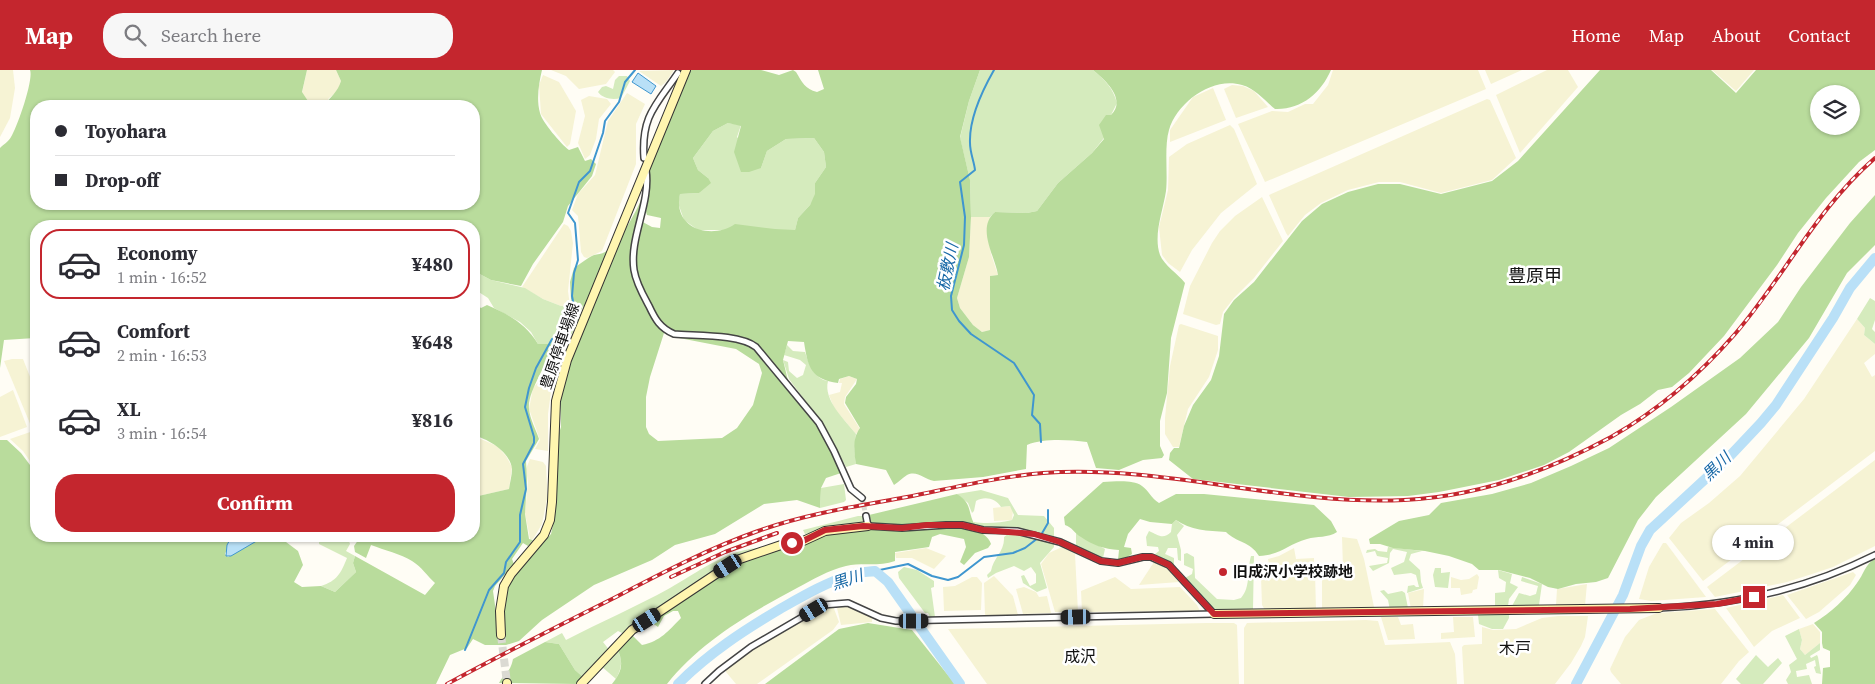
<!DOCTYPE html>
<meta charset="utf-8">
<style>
:root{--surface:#fff;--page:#f7f7f7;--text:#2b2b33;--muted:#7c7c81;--line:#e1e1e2;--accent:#c4262e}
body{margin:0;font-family:"Source Serif 4","Noto Sans JP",serif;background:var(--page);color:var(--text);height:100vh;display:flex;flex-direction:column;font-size:19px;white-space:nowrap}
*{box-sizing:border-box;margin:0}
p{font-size:16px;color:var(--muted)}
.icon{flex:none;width:28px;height:28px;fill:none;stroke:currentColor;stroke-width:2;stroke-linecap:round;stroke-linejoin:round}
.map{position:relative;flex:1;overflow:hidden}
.side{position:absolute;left:30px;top:150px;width:450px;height:322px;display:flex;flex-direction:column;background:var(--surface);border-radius:20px;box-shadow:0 1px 4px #0004}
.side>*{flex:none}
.top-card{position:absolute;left:30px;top:30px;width:450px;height:110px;border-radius:20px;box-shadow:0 1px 4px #0004;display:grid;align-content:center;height:110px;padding:0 25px;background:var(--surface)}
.controls{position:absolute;left:1810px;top:15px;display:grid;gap:10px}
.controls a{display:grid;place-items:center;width:50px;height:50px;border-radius:50%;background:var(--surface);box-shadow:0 1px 4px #0004;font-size:25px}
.end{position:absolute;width:22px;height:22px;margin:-11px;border:6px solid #c4262e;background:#fff;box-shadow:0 0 0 2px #fff}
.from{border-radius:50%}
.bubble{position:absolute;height:35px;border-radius:18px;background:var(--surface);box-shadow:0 1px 4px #0004;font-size:16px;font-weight:700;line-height:35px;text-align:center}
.car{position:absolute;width:15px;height:30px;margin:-15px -8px;border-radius:6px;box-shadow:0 0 4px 1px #0007;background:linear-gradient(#222 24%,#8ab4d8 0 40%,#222 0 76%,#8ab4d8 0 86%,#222 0)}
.top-card b{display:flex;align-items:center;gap:18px;height:48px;font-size:19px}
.top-card b+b{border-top:1px solid var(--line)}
.top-card i{width:12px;height:12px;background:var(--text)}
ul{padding:9px 0 0;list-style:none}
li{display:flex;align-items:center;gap:15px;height:70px;margin:0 10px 8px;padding:0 15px;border:2px solid transparent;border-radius:20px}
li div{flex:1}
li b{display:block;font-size:19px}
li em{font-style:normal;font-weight:700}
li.selected{border-color:var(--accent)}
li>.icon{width:45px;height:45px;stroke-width:1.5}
.primary-button{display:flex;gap:10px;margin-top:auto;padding:10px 25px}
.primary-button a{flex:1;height:58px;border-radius:20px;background:var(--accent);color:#fff;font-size:20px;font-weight:700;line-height:58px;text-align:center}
header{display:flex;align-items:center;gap:30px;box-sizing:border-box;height:70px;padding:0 25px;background:var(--accent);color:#fff}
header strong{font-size:24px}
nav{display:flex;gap:28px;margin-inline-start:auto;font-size:18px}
.search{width:350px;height:45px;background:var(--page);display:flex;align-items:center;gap:12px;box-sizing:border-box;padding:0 18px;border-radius:20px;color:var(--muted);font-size:19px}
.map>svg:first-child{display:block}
.farmland{fill:#f6f3d4}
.green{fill:#d5ebbd}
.forest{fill:#b9dc9c;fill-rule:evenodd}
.water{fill:#b9e0f7;stroke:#3f96cf}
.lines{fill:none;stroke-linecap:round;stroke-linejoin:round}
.stream{stroke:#3f96cf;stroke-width:2}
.river{stroke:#b9e0f7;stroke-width:10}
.street-tunnel{stroke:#dbdad3;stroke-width:5;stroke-dasharray:5 2.5;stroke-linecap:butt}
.secondary-tunnel{stroke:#dbdad3;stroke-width:8;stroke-dasharray:8 4;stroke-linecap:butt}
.street-casing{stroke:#444;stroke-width:8}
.secondary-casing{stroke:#333;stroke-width:10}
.street{stroke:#fff;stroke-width:5}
.secondary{stroke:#fff6b0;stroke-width:8}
.rail-casing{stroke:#c4262e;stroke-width:4}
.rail{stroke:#fff;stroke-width:2;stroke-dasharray:5.5;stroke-linecap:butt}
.route{stroke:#c4262e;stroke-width:6}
.poi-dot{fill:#c4262e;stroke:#fff;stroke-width:2}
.labels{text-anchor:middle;stroke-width:5;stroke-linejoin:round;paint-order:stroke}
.street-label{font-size:15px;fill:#111;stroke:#fff}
.poi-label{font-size:15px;font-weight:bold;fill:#111;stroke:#fff;text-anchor:start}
.water-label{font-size:16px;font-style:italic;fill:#1768a6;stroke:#fff}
.neighbourhood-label{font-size:16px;fill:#111;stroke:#fff}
.quarter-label{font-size:18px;fill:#111;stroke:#fff}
</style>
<header>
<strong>Map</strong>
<div class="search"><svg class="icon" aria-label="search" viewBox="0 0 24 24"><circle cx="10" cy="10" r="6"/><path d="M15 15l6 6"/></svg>Search here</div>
<nav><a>Home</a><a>Map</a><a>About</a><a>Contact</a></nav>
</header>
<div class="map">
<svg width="1875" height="614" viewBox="0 0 1875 614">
<rect width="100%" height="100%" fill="#fffdf5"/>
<g class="farmland">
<path d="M0,0H13L15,18L10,48L0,67Z"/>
<path d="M307,0H336L341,11L339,20L329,28L324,36H302L308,31L302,23Z"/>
<path d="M551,0H613L615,2L606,14L579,19L566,6Z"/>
<path d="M674,0L666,12L661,16L639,1Z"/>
<path d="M1333,0H1478L1486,19L1265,112L1238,54L1272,41L1288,42L1305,34H1313L1328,15Z"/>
<path d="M1485,0H1522L1491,14Z"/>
<path d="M1547,0H1568L1578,17L1520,83L1496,25Z"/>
<path d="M1712,0H1754L1736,21Z"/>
<path d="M543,5L559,12L576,41L570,74L567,77L541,44L539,15Z"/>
<path d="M1232,15L1243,16L1254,21L1268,37L1236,48L1224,19Z"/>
<path d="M1213,18L1226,50L1170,72V60L1193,27Z"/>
<path d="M627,23L645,34L636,54V94L602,181L587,188L584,187L581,182L578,146L572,140L578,124L595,105L608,51Z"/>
<path d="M589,26L607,29L611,34L599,49L596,69L590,85L585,89L578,73L585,46L581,30Z"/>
<path d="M1487,29L1490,30L1516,88L1492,110L1441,123L1400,112H1379L1348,120L1321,133L1305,145L1288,166L1286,163L1269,125Z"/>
<path d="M1230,55L1234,59L1257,114L1221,143L1192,180L1180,202L1168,193L1162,185L1159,157L1168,120L1169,87L1187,74Z"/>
<path d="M1262,127L1283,171L1254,208L1234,228L1223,242L1220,254L1216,255L1183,244L1190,216L1212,173L1220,161L1235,146Z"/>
<path d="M971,147H990L987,160L991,184L998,205L990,206V260L982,262L973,255L960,238L957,228L969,187Z"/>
<path d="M564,154L568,156L571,161L573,173L568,221L570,236H561L543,229L522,217Z"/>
<path d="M1857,249L1865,258L1864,265L1875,274V284L1864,293L1872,307L1875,305V381L1703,511L1669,468L1681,453L1709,433L1740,406L1804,329Z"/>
<path d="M1181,254L1218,266V280L1209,307L1188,339L1179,377H1173L1165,364V348L1170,296L1179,255Z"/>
<path d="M558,273L566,275L552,314L548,344V381L535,379L540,370L529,339L533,318L539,311L553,276Z"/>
<path d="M12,289H23L36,322V354L31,356L4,291Z"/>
<path d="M849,306L857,309L845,327L844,334L860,359L856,364L834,338L829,325L840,322L842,313H839L840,309Z"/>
<path d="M13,320L27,357L0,367V327Z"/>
<path d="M36,360V400L23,381L10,369Z"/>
<path d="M474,366L497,376L506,386L512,397L509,419L474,427Z"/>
<path d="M530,389L543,392L546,396L547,415V429L542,454L533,469H530L525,443L528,412L526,399Z"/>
<path d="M1875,390V476L1833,497L1812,504L1787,512L1715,527L1707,517Z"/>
<path d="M1010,436L1013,440L1012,450L994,451L993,438Z"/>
<path d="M1342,467L1357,469L1364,489L1374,537L1322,538V500L1343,498Z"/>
<path d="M1663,473H1666L1706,527L1651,531L1639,529L1649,497Z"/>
<path d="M1062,477L1075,484L1078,542H1055L1041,494L1049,483Z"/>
<path d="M926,478L946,486L934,499L912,488H896L895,483Z"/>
<path d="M1294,478L1296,489L1314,488V497H1285L1270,501L1268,489L1279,486Z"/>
<path d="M1154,492L1166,497L1179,512L1139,515Z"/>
<path d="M1284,502H1315L1316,540H1265L1262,535L1261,507Z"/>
<path d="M1853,502L1856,505L1850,515L1819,542L1806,549L1787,525Z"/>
<path d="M1477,504L1479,507L1477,519L1473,520L1472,523L1461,525L1460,518H1451V507L1461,510L1469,509Z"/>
<path d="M994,506L1013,526L1018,545L985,546L984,513Z"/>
<path d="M972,507H977L982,513L981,540L944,541L943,517L955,516Z"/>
<path d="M1115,507L1131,519L1180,517L1197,535L1200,541L1082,542L1081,521Z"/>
<path d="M1587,514L1585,535H1556L1557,519Z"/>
<path d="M1024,517L1036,522L1039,527L1047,526L1051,543L1023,544L1016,519Z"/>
<path d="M1424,519L1423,539H1411L1408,523Z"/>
<path d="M1783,525L1800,548L1772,561L1754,577L1726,538Z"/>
<path d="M830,536H833L839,552L833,560L757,614H736L726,602V597L754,578L821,539Z"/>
<path d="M841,537H849L872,547V552L841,555L837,538Z"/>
<path d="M1715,539L1749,582L1739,591L1721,614H1621L1611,602L1610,599L1625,567L1639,550L1657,543Z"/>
<path d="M1558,546H1588L1585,567L1581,576L1571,593L1555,614H1464L1462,577L1464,575L1482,574V557L1493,560L1516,559L1542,548Z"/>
<path d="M1381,547H1398L1401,555L1413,554L1415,569L1388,570Z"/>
<path d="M1453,547H1473L1475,567L1441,569V563L1454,562Z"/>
<path d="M1366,550L1378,551L1385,575L1450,572L1455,584L1457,614H1244V558L1247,553Z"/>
<path d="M1207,553H1234L1237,555L1239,614H987L948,559Z"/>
<path d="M1813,554L1820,562V573L1805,585L1800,579L1802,570L1799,559Z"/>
</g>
<g class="green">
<path d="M980,0H1093C1105,10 1113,18 1117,33L1111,45L1104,68L1092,83L1058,113L1037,141L1027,143L995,142L990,147H971L970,110L960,68L969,31Z"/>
<path d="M619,6H627L630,11L621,28C613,30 603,29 598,22L602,17L606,16L613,19L615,10Z"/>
<path d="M728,53L741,55L737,67L761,98L767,81L786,69L814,68L824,82L826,97L815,113L816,124L810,135L798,148L795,160H698L684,150L678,133L680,124L699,123L708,108L698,100L693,88L713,61Z"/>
<path d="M474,201L491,210L525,218L543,229L561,236H570L571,229L583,236L572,264L556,270L553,274H538L531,262L520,252L494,238L488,228L474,219Z"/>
<path d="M1870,228L1875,231V250L1872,259L1875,262V274L1864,265L1865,258L1857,249Z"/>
<path d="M787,275L793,281L805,282C809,294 814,309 828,311C823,330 845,350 856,364L854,379L856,394L846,397L824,356L789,309L783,290L788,292L789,301L797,308L803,305L806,295L800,290L784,285Z"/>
<path d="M844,414L846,430L844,432L820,438L821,418Z"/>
<path d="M981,420L1008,428L1018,445L1044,446L1054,458V477L1040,493L1047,518L1037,522L1023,513L1021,506L1024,505L1030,516L1036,513V504L1031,497L1024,501L1014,496L996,503L988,508L987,505L991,501C993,488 1005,481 1004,467L1008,464L1017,463L982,458L974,455V452C985,454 1001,453 1012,450L1014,445L1010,436L1001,437C996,428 984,426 976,431L974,441L972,443L968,433L957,424Z"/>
<path d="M858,446H864L865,452L805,464L803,460Z"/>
<path d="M1176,450L1184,456L1177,465L1181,480V491L1178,490L1177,478H1168L1165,484L1174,488V496L1163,488L1154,485L1159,481L1158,477L1147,476L1146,467L1149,461C1158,465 1163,470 1171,462L1172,454Z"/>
<path d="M1076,463L1105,479L1103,488L1076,476Z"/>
<path d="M324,466H347L350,474L346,481L355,486L353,493L356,502L335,522L321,516C337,511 341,503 347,488L319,474V472L322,470L327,472L328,470Z"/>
<path d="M1388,477L1422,481L1411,484L1409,490L1420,500L1421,512L1423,518L1407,523L1408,516L1414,515L1416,517H1419L1416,505L1411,503L1394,505L1391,498L1404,492L1407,482L1393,479L1390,483L1389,493L1373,501L1369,496L1387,493L1388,488L1377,486L1375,481L1366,483L1367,480L1375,479L1378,481L1387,482Z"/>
<path d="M757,478V480L624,564L618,561L603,572L610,581L584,608L575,600L559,574L545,572L562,563L566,570C600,552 636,537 670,518C697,503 724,481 757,478Z"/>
<path d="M1187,483L1194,487L1195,508L1217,529L1234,530L1241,528C1251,517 1247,499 1251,486H1254L1253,539L1218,540L1212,538L1185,508L1192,504L1193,499L1184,495V484Z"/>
<path d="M904,497L917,500L934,511V517L931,518L935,547H930L928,543H925L899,508L898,502Z"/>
<path d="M1435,498H1441V503L1450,502L1448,518L1435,517L1433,505Z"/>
<path d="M1498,500L1512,504L1510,513L1518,517L1509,529L1508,536H1495V523L1505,522L1506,512L1499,508Z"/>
<path d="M1522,507L1542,514L1539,535L1512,536L1519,523L1530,526L1536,524L1538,516L1521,511Z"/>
<path d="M1384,520L1388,524L1402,521L1405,523L1408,538L1390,540L1388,530L1380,521Z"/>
<path d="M1482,542H1509V548L1503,559H1492L1479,554L1478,545Z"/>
<path d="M1799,559L1802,570L1800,579L1805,585L1820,573V580L1810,586L1811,588L1817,585L1818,587L1821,604L1816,603L1814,597L1816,596L1815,590L1806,594L1807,599L1796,601L1797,607L1809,605L1812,614H1788L1786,610L1791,602L1789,595L1797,589L1785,566Z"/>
<path d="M617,578C623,591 622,597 616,609L601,596Z"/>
<path d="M1756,585L1768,597L1778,588L1782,593L1763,614H1741L1736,609Z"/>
</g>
<g class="forest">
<path d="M30,0H307L302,22L308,31L302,36H36V134H474V36H324C330,27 338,22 341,11L336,0H542C539,13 536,29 540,43C542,52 561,74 569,80L578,77L585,91L591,89L596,94L592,106L568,136L563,152L533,194L521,216L491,210L474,201V156H36V272L35,268L4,270L0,298V78C3,75 9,71 11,67C17,58 34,9 30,0Z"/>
<path d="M688,0H761L779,5L793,0L796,2C802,12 805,19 817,22L824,19L818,0H980L969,31L960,67L970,110L971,147L969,187L957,228L960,238L973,255L982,262L990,260V206L998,205C995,186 976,158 995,142L1027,143L1037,141L1058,113L1092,83L1104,69L1099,55L1106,45H1111C1127,29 1105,10 1093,0H1331C1321,23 1301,40 1275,39C1264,30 1256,19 1242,15C1213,6 1177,32 1169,60C1164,77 1168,103 1166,121C1163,141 1153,165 1160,185C1164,195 1178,204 1185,213L1171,268L1167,323L1160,351V376L1164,385L1162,388L1143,390L1119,400L1096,398L1087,372C1068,370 1045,368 1027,375L1026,399L983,407L934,411C924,409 917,400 907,405C902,408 899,412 894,415L886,400L856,394C854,382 852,369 860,358L845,333L846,327L856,314L857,309L849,306L839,309L838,313C811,309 808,298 804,272L788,271L783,290L790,319L817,355L832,380L841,403L826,408L821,418L820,438L797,430L764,434L715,464L675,475L652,490L594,515L542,550L519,571L506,575H485L473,569L467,578L450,585L436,614H0V370H7L21,383L36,403V466H232L225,484L228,487L262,466H278L298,481L303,495L294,512L302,517L321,516L335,522L356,502L353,493L355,486L425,525L435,513C427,506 422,497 412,491C401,484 384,480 371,475L366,488L355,482L354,476L361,466H474V427L509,419C510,412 512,405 512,399C511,383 488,368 474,366V233L481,238L487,235C508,244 526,254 538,274H553C548,294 527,322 529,339C530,349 536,360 539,369L526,391L527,411L525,444L529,469L533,470L528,476L523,473L512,489L514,494L495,516L493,521L497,549L507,518L514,504L551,464L554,450L557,369L561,357L560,323L587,242L583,236L571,229L570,212L574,198C580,194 587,188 594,185C597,184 602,184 605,182C618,175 635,144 641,130L643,131L639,150L652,157L660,158L661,148L647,145L646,142L650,117L647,105ZM728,53L741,56L734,82L741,102H749L761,98L767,81L786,69L814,68L824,82L826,97L815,113V124L810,135L798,148L795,160L775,159L735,154C712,170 672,159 680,124L699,123L711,113L708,108L698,100L693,88L713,61ZM664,263L674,267L736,279L759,294L762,303L753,335L737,358L722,368L658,371L649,364L646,357V327L650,307Z"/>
<path d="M1600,0H1711L1736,23L1756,0H1875V80L1859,92L1826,128L1798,163L1777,195L1724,266L1689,303L1672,317L1658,320L1640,334L1621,345L1569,382L1544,395L1499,410L1439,422L1408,426L1349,427L1193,409L1169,390L1170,383L1174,378H1179L1184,356L1193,335L1211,310L1219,286L1224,244L1234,230L1254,212L1302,151L1322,134L1348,122L1378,114H1400L1441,124L1492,111L1518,91ZM1819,24H1851V56H1819Z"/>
<path d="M1875,125V175L1847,203L1809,268L1746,344L1656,427L1638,450L1608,508L1596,512L1576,514L1558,519L1548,517L1530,508L1499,500H1479L1472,494L1449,486L1425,481L1393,478L1380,474H1370L1369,469L1399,451L1429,445L1441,433L1492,424L1531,413L1571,396L1609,378L1671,337L1740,288L1778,252L1801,217L1850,153Z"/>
<path d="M1103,412C1114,412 1132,409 1142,416C1149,421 1151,428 1159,433L1176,424H1204L1314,435L1331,451L1337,462C1328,468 1317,466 1307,469C1288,474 1281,485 1259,486C1250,471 1237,473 1226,462C1208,461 1190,460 1176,450L1172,454L1150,452L1140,449L1128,464L1124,477L1131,478L1132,484L1123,490H1118L1119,480C1104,479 1092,475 1081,467C1074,463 1072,457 1065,455L1064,447Z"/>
<path d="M957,424C973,434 967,442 975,455C979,463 989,466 991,474L988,478L975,483L964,495L960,492L966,477L964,469L940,464L932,467L929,477L895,482V491C879,497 862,492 846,496C829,500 812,510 797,518C750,543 700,572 667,614H612C622,602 624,593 617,578L631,564L642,575C661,571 668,561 681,548L678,541H673L664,546L658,557L651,552L738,492L804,473L827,463L872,454L869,445Z"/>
<path d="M1875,489V614H1822L1823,598L1830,597V581L1823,578L1822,573V562L1814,553C1830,543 1847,528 1857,513C1864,504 1865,494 1875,489Z"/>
<path d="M868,553L912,560L955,614H765L839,559Z"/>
<path d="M545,572L559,574L575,600L584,608L577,614L499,613C505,601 510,604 513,589Z"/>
</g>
<g class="water">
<path d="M638,3L656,16L651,24L632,12Z"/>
<path d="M232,466H262L260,469L231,486H226L227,475Z"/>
</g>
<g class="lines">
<g class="stream">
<path d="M994,0C982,21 969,48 970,73C970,83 974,91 975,100L960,112L965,147L964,175L951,226L952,240L959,251L971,264L1014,293L1034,325L1032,345L1040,354L1041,372"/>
<path d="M1041,465L1048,453V440"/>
<path d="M875,501L908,494L932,506L948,510L958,507L984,487L1013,483L1025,478L1038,468"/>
<path d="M465,580L489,520L504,503L506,492L520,472V445L526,419L523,394L534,373V367L525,337L529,318L536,298L552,269L569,259L576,247L572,226L574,203L578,190L575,153L568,143L579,112L590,101L603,63L605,51L619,32L625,12L635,0"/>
</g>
<g class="river">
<path d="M678,614C709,583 743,561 780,539C803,526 827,512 853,504C860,502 868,502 875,501L888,512L960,614"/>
<path d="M1576,614L1623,525L1641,476L1650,460L1728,388L1761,353L1776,335L1833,248L1850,218L1875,188"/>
</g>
<path class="street-tunnel" d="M862,428L866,446"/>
<path class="secondary-tunnel" d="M501,565L507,613"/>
<g class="street-casing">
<g id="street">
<path d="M644,88C641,46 656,35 678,3"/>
<path d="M646,100C651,134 629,167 634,200C636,213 643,225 649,236C655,249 660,258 674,264C696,266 739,264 756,277L819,353L834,381L851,419L862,428"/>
<path d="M866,446L868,456L902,458L946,455H962L983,460L1017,461L1060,472L1101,491L1118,493L1143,487H1151L1169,495L1214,544"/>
<path d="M1659,538C1735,535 1807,519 1875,485"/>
<path d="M705,614L719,601L751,577L823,535L848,533L881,548L896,551L1214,544"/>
</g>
</g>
<g class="secondary-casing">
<g id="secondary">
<path d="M1214,544L1659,538"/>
<path d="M501,565L500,541L504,516L511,504L544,465L550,450L552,432L556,331L567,290L686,0"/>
<path d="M507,613V614"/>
<path d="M581,614L632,560L737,490L784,474L801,472L825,461L868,456"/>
</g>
</g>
<use href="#street" class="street"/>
<use href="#secondary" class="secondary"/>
<g class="rail-casing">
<g id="rail">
<path d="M671,507L725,482L777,463"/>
<path d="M447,614C501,585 556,557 612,529C660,504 707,479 758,461C806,444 857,436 907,427C952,418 997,407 1043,403C1164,394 1283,436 1404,430C1476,427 1548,401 1611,367C1657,341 1700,304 1735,264C1784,207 1817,138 1875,88"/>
</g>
</g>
<use href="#rail" class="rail"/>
</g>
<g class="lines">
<path class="route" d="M792,473L801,472L825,460L863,456L902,458L927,455H962L983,460L1034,464L1060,472L1101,491L1118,493L1142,487H1152L1169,495L1214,544L1630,539L1717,534L1754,527"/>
</g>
<circle class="poi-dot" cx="1223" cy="502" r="5"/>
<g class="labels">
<g class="street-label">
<text transform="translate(560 276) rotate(-71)" y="5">豊原停車場線</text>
</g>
<g class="poi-label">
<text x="1233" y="507">旧成沢小学校跡地</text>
</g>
<g class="water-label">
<text transform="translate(947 197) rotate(-78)" y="6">板敷川</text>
<text transform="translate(1716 396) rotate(-44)" y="6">黒川</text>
<text transform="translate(847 509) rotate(-18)" y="6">黒川</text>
</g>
<g class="neighbourhood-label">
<text x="1515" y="584">木戸</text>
<text x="1080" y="592">成沢</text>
</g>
<g class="quarter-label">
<text x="1535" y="212">豊原甲</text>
</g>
</g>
</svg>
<div class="controls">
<a><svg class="icon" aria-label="layers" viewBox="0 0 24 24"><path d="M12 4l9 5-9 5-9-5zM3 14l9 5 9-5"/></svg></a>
</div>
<i class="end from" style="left:792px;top:473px"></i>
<i class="end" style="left:1754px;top:527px"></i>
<div class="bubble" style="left:1712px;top:455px;width:82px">4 min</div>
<i class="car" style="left:728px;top:496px;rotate:238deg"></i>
<i class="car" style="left:814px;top:540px;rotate:239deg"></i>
<i class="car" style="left:1076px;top:547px;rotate:269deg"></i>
<i class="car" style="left:647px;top:550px;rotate:58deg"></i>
<i class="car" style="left:914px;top:551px;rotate:90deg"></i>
<div class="top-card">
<b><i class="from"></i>Toyohara</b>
<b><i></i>Drop-off</b>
</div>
<section class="side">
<ul>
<li class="selected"><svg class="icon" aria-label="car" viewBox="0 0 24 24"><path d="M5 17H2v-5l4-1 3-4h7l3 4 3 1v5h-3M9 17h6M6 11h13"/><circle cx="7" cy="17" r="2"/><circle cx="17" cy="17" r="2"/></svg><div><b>Economy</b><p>1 min · 16:52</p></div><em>¥480</em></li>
<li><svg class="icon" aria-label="car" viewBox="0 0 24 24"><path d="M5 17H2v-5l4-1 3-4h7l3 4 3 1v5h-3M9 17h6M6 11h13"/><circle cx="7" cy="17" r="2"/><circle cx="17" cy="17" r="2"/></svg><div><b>Comfort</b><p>2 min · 16:53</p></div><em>¥648</em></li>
<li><svg class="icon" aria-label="car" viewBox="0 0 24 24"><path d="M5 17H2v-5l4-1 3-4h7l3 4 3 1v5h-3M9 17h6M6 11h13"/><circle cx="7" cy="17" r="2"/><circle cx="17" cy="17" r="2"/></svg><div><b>XL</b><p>3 min · 16:54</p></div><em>¥816</em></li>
</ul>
<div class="primary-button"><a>Confirm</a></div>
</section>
</div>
